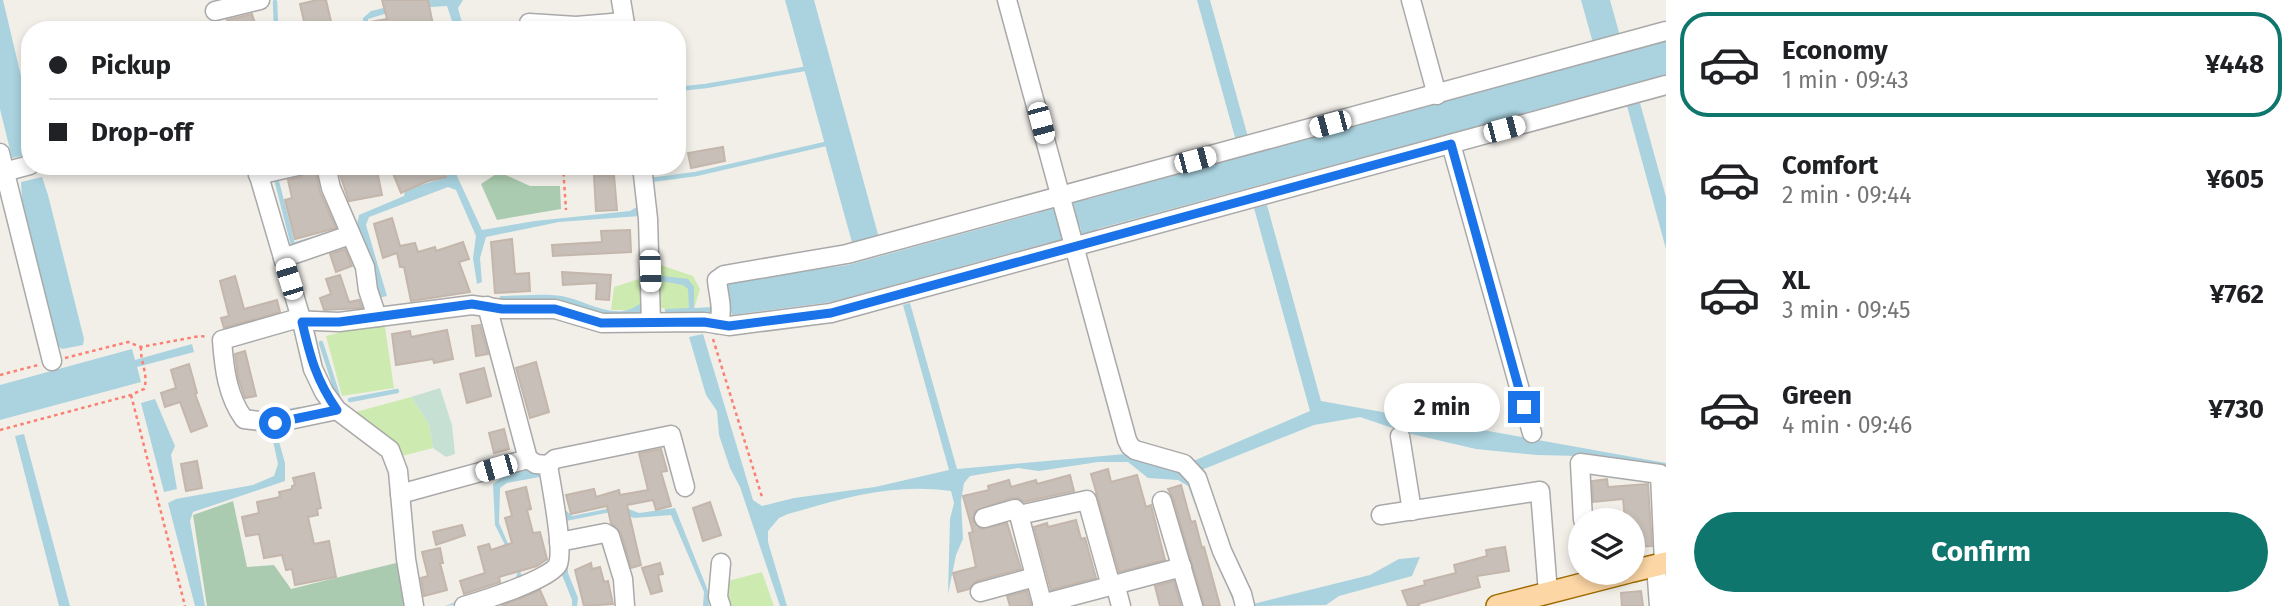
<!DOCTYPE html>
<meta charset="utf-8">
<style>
:root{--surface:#fff;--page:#f2f2f2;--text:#202124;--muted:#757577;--line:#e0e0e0;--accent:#0f766e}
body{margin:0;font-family:"Fira Sans",sans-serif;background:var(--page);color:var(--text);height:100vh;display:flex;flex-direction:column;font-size:26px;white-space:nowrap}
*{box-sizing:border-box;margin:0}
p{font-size:23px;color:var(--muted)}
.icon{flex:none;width:38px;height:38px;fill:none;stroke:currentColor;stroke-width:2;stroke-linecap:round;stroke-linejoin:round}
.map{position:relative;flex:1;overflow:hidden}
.panel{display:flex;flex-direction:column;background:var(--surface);width:630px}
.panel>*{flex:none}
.hud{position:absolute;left:21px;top:21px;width:665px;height:154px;border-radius:28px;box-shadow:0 4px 10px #0003;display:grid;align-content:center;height:154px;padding:0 28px;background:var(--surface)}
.controls{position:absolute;left:1568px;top:508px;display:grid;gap:14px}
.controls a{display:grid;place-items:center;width:77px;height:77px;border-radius:50%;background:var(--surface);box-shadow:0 4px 10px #0003;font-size:35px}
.end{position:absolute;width:32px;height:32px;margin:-16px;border:9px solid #1a73e8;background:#fff;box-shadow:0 0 0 4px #fff}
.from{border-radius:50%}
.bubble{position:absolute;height:49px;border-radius:24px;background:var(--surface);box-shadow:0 4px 10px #0003;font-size:23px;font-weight:700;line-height:49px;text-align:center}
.car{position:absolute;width:21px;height:42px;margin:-21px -10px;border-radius:9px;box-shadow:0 0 5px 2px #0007;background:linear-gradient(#fff 24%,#345 0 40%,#fff 0 76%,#345 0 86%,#fff 0)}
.hud b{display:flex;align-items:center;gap:24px;height:66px;font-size:26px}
.hud b+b{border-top:2px solid var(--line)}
.hud i{width:18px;height:18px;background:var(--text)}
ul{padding:12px 0 0;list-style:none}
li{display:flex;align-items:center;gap:21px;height:105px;margin:0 14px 10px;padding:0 14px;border:4px solid transparent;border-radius:28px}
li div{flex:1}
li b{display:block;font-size:26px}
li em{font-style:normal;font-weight:700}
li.on{border-color:var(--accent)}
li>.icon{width:63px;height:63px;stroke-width:1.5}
.action{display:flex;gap:14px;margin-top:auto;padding:14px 28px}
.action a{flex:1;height:80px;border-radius:42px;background:var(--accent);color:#fff;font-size:28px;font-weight:700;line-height:80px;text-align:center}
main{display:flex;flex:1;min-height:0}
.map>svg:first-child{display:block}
.grass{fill:#cdebb0}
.wetland{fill:#c6e0d4}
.cemetery{fill:#aacbaf}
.water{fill:#aad3df}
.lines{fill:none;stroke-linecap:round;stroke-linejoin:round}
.stream{stroke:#aad3df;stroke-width:4.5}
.building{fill:#c7bfb8;stroke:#c4b6ab;stroke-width:2}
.minor-casing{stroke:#a9a9a9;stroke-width:21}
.major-casing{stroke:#a06b00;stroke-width:24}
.path{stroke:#fa8072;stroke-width:2.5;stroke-dasharray:3.5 3.5;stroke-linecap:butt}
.minor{stroke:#fff;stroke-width:18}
.major{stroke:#fcd6a4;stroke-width:21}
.route{stroke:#1a73e8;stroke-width:9}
</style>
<main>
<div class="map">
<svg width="1666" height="606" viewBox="0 0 1666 606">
<rect width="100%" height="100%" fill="#f2efe9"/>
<g class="grass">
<path d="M655,263L693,276L700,289L694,309H665L646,302L633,310H611L614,287L642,278Z"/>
<path d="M377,323L385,327L394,388L342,396L326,336Z"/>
<path d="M411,397L429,424L433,448L402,456L390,438L352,413Z"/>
<path d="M762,572L774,606H725L721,594L728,581Z"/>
</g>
<path class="wetland" d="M440,388L452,425L455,454L446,457L433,448L429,424L411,397Z"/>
<g class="cemetery">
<path d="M499,172L530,186H560L561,209L497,220L481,184Z"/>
<path d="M233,501L247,567L274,565L291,589L400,562L410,606H207L193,515Z"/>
</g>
<g class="water">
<path d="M0,0H3L30,114V154L12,158L0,109Z"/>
<path d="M417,0H463L458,8L464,30H455L447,6L401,9L368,19V30H363V18L371,11Z"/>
<path d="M785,0H814L879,238L853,246Z"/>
<path d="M1197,0H1210L1248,137L1236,141Z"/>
<path d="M1581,0H1610L1620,36L1593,43Z"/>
<path d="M1666,39V75L1097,229V232L1082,236L1080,226L1076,227L1072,212L1075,211L1073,201L1088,196L1089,199Z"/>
<path d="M1640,103L1666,197V249L1627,106Z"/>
<path d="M447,166H456L457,176L482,230L535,221L630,211L640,205V216L559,222L486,237L480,258L482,282L477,284L473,258L476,236L456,190L448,187L369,217L366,225L387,296L378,298L357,224L359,215L404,196L405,190L447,177Z"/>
<path d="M42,177L48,195L84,339L83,345L62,349L57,345L22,202L21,182Z"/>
<path d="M1267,205L1321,401L1666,463V471L1579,456L1537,455L1476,449L1407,433L1360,417L1314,425L1199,471L1191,462L1310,411L1254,208Z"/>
<path d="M1053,206L1056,216H1060L1064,230L1060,232L1063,241L1048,245L1047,243L832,302L732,315L730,308L727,309L725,301L729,299L726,282L848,265L1038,213V210Z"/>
<path d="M655,275L688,279L694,287V308L713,307L714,314L665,316V309L689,308L688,289L683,285L655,280Z"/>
<path d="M642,278L646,302L641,309V315L599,316L499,303L500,296C519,296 542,293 562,296C588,301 616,323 641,303Z"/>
<path d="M910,303L957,469L1125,454L1181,470L1186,474L1237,606H1235L1188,486L1178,480L1148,478L1128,462H1098L1039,471L1018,468L970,476L964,483L961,501L963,539L956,555L948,594L950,519L954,503L951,491C891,483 845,498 788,514L779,518L768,531V542L787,606H780L740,487L730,468L719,435L717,411L706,395L689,337L703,334L753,500L762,506L794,498L875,487L949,470L903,305Z"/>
<path d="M192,344L194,352L137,367L141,382L0,420V385L132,349L135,360Z"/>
<path d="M155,399L175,446L171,455L177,489L164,492L141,403Z"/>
<path d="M270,427H275L285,463V481L193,512L190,521L205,606H195L168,503L176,499L253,485L274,476L278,464Z"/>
<path d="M24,434L70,606H59L15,436Z"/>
<path d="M558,466L562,507L572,516L621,506L639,513L675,508L708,591L709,606H703L704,592L671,515L634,518L616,511L566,521L568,573L578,598L577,606H572V600L560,570L553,467Z"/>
<path d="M524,470L545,472V476L507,483L500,488L499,523L522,576C513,590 463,605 445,606L515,580L518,571L495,525L493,484L504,476Z"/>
<path d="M1420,557L1412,576L1339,596L1326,605L1252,606L1253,604L1370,575L1399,559Z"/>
</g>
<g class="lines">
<g class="stream">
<path d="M275,2L276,26"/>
<path d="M677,89L706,86L804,69"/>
<path d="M276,178L293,245L310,240"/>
<path d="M651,180L696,174L825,144"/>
<path d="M321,343L339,399"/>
<path d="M350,400L397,391"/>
<path d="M272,416L274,414L300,409"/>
</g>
</g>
<g class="building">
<path d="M317,0H326L333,30H306L300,4Z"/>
<path d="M382,0H428L434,30H358V24L387,19Z"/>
<path d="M252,14L257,30H230L227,20Z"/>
<path d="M723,147L725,161L691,168L688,153Z"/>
<path d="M349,166H376L382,195L349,201L338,169Z"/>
<path d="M390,166H443L446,177L428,181L401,193Z"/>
<path d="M315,167L320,192L336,228L295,239L285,200L292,198L288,180L301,177L309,169Z"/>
<path d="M614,175L617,210L596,211L594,176Z"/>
<path d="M392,218L400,246L415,243L418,252L435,247L436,251L463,242L469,259L459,262L470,292L411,301L404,267H400L397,253L383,258L374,224Z"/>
<path d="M630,230L631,252L553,256L552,245L602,242L601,231Z"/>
<path d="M512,239L515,274L529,273L530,291L495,293L491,242Z"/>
<path d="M345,249L352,266L336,272L330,254Z"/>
<path d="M562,272L611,275L609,300L596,299L597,283L563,285Z"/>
<path d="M340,275L349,302L359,300L362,308L324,310L320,298L331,294L326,279Z"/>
<path d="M235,276L244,309L277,300L280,312L224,328L221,318L229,316L220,281Z"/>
<path d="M480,325L488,354L476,356L472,326Z"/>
<path d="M447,330L453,359L434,363L433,359L396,365L392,334L410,331L411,337Z"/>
<path d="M245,351L256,396L245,398L238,378L235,354Z"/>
<path d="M536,362L549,412L530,418L516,368Z"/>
<path d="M189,364L197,393L195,394L207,426L191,432L180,402L165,407L161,393L176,388L171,370Z"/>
<path d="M484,368L491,396L467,403L460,374Z"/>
<path d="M504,429L509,449L494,453L489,433Z"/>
<path d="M661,449L667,471L661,472L671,506L656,510L653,500L627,505L641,565L631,568L621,533L611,523L607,506L571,514L566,495L594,489L596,497L619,490L620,495L648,490L639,453Z"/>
<path d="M197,461L202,488L186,491L181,464Z"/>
<path d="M1108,469L1111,482L1137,475L1146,507L1151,505L1165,560L1119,572L1091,474Z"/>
<path d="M314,473L321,508L317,509L318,515L308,517L314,544L329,541L336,577L295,585L292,569L286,570L282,555L264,558L259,534L246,536L242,517L259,513L257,502L280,497L279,492L292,489V486L295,485L293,478Z"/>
<path d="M1070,475L1074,491L1024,502L1018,498H1012L975,511L973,521L981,529L1007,523L1021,569L977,581L969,589L958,592L953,573L976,567L969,533L973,532L963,496L989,490L988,486L1009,480L1011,487L1036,480L1037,484Z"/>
<path d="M1607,479L1608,487L1648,484L1652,546L1633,547V520H1625L1623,499L1593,502L1592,481Z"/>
<path d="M1181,485L1191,522L1195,521L1202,548L1204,547L1220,606H1204L1173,498L1168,489Z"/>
<path d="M526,487L531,509L527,510L533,533L540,532L547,559L537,566L499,577L500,582L464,594L460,581L485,573L478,547L489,544L491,550L512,543L505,518L512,516L506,492Z"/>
<path d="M710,502L721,535L703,541L693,508Z"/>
<path d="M1076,520L1081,539L1085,538L1096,578L1051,590L1034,527L1047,523L1048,527Z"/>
<path d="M462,525L465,535L436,545L433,532Z"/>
<path d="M1505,547L1509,571L1477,576L1480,587L1418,604L1419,606H1408L1402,591L1425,585L1424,581L1456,573L1454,565L1487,556L1486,550Z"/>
<path d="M440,548L443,563H440L447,590L424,596L421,578L428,576L422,552Z"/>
<path d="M591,563L592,569L600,567L604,582L608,581L613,604L584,606L575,570Z"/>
<path d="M660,563L663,574L658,575L662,591L651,594L642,568Z"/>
<path d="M1174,581L1181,606H1160L1155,586Z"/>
<path d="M540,590L547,606H501L519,599Z"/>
<path d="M1027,591L1031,606H1010L1007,596Z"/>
<path d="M1641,591L1643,606H1622L1621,593Z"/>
</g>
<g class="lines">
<g class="minor-casing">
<g id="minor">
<path d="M621,0L626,30"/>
<path d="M1007,0L1127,440L1130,446L1135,450L1184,464L1197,478L1222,551L1242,594L1245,606"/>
<path d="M1411,0L1437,95"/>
<path d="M215,11L260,0"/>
<path d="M529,23L576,26L624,22"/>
<path d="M1451,144L1532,433"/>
<path d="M0,153L52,361"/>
<path d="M256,166L302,322L313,369L324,392L337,410L390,450L398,471L406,559L414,606"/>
<path d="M326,166L331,188L365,267L368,290L377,317"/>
<path d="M642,166L648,219L651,322"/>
<path d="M0,173L30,165"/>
<path d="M258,175L298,166"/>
<path d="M283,258L350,235"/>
<path d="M717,324C725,313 718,294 717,280L724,275L847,254L1666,31"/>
<path d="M337,410L275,423L244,419C227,396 224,367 222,340L292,320L339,322L472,305L502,309H555L602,323L704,322L729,326L831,313L1666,85"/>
<path d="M1400,436L1412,511"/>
<path d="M548,465L555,459L671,435L685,487"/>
<path d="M400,494L528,459"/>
<path d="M1162,501L1193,606"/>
<path d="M1381,515L1540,491L1548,593"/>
<path d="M984,518L1015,509L1019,515"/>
<path d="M1583,520L1580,463L1660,474L1664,563"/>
<path d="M559,542L605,533L610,536L623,579L625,606"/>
<path d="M721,563L718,597L721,606"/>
<path d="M1656,565L1659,606"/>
<path d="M980,592L1035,577"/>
<path d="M1042,604L1182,567"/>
<path d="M464,606C481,601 552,579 558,564C564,548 551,485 548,465L536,464L528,459L487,306"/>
<path d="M1043,606L1019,515L1087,500L1109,579L1117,591L1121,606"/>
</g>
</g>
<g class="major-casing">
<g id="major">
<path d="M1633,571L1666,563"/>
<path d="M1497,606L1629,572"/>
</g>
</g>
<g class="path">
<path d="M563,166L566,210"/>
<path d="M713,339L762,497"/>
<path d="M65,358L128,342L141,347L200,336L208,337"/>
<path d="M0,375L38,365"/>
<path d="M131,395L185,606"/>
<path d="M0,430L131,395L144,389C149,375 140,362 141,347"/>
</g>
<use href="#minor" class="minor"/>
<use href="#major" class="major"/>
</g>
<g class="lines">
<path class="route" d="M275,423L337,410C316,380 310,356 302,322H339L472,304L502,309H555L601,323L704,322L729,326L831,313L1451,144L1524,407"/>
</g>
</svg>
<div class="controls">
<a><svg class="icon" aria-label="layers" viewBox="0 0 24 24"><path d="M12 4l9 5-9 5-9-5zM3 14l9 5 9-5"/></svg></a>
</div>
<i class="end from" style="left:275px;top:423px"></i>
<i class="end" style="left:1524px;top:407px"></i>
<div class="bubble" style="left:1384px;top:383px;width:116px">2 min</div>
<i class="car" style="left:1041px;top:123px;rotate:165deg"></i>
<i class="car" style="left:1330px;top:124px;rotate:255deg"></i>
<i class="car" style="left:1504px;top:129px;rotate:75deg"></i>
<i class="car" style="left:1195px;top:160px;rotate:75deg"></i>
<i class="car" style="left:650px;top:271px;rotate:178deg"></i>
<i class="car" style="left:289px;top:279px;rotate:343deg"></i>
<i class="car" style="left:496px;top:468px;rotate:254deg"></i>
<div class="hud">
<b><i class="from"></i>Pickup</b>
<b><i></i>Drop-off</b>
</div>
</div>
<section class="panel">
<ul>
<li class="on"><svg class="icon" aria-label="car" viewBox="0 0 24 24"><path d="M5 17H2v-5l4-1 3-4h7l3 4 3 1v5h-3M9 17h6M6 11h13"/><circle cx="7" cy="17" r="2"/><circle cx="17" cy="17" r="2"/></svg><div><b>Economy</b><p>1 min · 09:43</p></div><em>¥448</em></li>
<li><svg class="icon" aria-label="car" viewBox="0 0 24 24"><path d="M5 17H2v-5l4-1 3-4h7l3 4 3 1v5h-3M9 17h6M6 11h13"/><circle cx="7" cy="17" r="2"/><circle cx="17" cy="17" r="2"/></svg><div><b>Comfort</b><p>2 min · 09:44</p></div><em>¥605</em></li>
<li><svg class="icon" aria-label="car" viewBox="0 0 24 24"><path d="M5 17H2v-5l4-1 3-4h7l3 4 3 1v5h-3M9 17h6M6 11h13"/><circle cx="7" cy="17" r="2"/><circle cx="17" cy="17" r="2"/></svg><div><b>XL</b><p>3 min · 09:45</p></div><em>¥762</em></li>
<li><svg class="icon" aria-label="car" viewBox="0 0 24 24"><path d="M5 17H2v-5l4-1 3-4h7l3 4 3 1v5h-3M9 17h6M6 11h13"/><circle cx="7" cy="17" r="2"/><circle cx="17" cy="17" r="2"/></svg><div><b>Green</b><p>4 min · 09:46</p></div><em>¥730</em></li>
</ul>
<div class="action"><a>Confirm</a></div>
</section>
</main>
